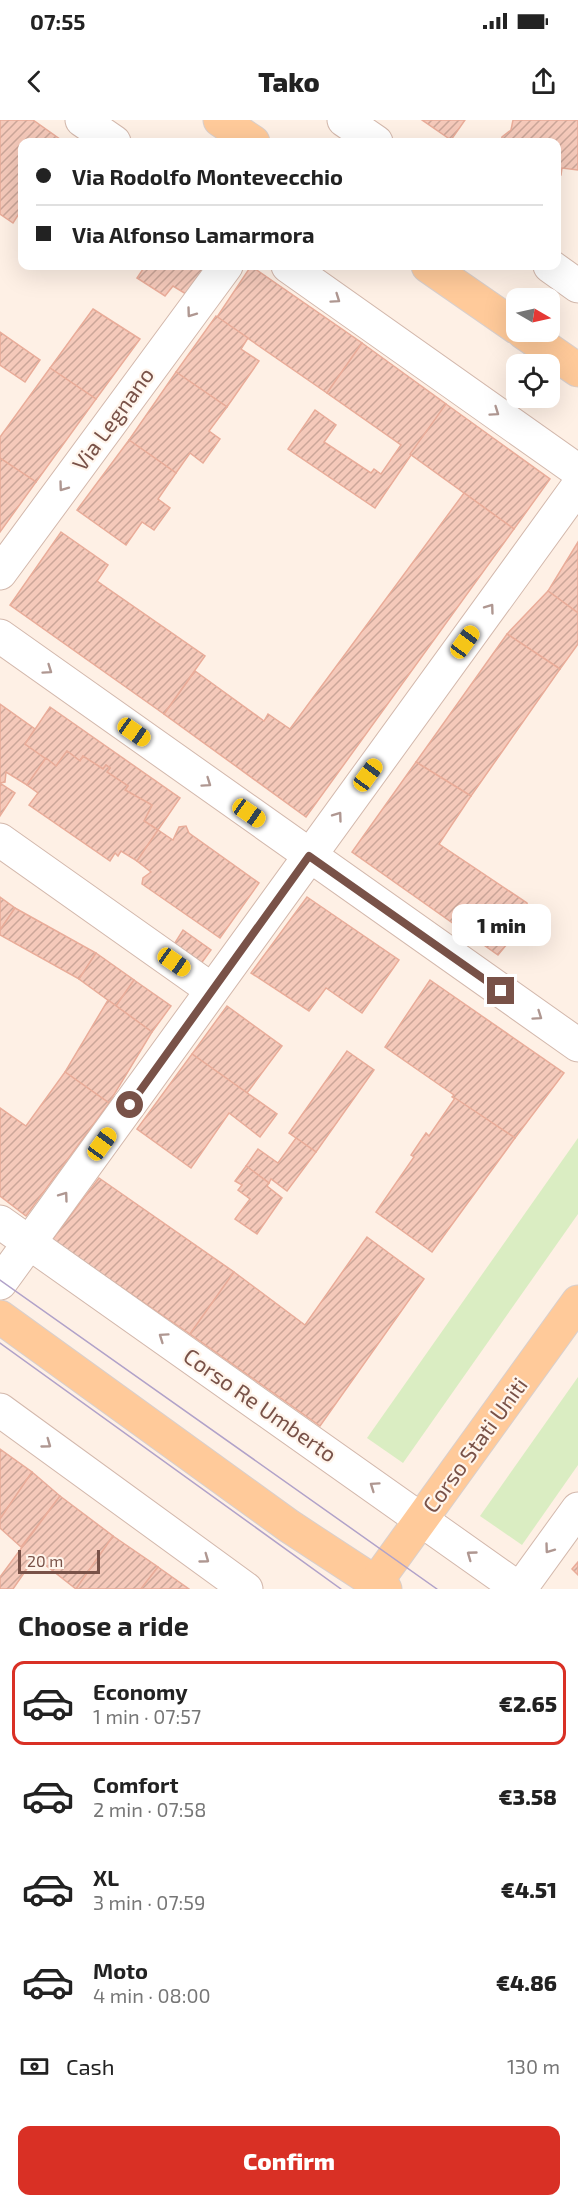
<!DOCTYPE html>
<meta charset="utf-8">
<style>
:root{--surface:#fff;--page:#f2f2f2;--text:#222;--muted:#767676;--line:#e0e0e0;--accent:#d93025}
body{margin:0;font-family:"Exo 2",sans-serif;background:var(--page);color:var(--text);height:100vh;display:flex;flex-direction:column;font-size:22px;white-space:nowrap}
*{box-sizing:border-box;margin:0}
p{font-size:20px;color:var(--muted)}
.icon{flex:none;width:33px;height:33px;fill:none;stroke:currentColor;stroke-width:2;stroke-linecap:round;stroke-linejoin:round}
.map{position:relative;height:1469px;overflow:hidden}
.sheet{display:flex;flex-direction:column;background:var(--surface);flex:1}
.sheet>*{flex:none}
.banner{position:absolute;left:18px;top:18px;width:543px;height:132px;border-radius:12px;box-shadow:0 6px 24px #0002;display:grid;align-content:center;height:132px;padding:0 18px;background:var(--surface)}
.needle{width:39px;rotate:99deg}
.tools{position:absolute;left:506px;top:168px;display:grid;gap:12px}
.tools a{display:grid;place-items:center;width:54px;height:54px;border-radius:12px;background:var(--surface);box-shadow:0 6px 24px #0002;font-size:30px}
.scale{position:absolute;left:18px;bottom:15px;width:82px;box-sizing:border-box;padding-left:6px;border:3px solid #795248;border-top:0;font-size:16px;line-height:21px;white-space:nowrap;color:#795248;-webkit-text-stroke:4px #fff5ec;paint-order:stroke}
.end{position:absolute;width:27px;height:27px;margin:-14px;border:8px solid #795248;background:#fff;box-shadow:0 0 0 3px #fff}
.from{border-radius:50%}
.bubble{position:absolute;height:42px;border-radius:12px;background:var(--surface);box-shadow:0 6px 24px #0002;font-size:20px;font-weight:800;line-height:42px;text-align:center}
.car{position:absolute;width:18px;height:36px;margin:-18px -9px;border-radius:8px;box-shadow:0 0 4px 2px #0007;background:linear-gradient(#f5c518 24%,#345 0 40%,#f5c518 0 76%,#345 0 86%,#f5c518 0)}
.banner b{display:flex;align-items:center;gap:21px;height:57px;font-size:22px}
.banner b+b{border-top:2px solid var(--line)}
.banner i{width:15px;height:15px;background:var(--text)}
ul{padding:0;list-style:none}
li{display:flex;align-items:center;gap:18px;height:84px;margin:0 12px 9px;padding:0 6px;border:3px solid transparent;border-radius:12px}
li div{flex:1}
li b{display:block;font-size:22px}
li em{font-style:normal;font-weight:800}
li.active{border-color:var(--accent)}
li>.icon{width:54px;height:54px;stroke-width:1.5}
h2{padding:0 18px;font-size:27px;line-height:72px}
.pay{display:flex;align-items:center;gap:15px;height:66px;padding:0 18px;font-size:22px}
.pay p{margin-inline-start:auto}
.action{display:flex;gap:12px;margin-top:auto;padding:12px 18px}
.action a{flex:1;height:69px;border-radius:12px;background:var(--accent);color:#fff;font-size:24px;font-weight:800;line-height:69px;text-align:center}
.status{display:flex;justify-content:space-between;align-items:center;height:42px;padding:0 30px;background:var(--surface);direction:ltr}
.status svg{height:16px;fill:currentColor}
header{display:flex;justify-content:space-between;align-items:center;height:78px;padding:0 18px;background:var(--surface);font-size:27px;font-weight:800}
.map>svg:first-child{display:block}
.green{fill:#daedc2}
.building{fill:url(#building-hatch);stroke:#e9ac99;stroke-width:1.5}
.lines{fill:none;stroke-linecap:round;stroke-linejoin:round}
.minor-casing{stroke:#d3b8ac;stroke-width:35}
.major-casing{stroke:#d9cfcc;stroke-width:35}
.minor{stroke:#fff;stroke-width:33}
.major{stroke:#ffca9a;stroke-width:33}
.tram{stroke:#b1a2c9;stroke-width:1.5}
.oneway{stroke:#af9791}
.route{stroke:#795248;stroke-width:8}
.labels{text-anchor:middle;stroke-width:4.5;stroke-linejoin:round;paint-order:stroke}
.street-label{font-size:22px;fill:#795248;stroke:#fff5ec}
</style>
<div class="status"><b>07:55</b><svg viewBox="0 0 49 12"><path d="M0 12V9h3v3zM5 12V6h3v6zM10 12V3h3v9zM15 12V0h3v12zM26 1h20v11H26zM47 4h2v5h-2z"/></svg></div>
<header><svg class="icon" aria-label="back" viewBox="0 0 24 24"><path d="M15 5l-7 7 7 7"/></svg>Tako<svg class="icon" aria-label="share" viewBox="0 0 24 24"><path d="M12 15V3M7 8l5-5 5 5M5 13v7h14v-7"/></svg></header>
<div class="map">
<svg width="578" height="1469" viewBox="0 0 578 1469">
<defs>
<pattern id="building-hatch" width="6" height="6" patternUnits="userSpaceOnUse" patternTransform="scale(1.5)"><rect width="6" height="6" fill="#f5c9ba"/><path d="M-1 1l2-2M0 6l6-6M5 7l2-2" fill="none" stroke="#cba699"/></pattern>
</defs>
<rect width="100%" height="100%" fill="#fef0e5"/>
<g class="green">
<path d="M578,1018V1094L403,1343L367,1318Z"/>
<path d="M578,1257V1345L522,1425L480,1396Z"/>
</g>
<g class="building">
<path d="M0,0H33L64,22H22V89L13,103L0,94Z"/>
<path d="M422,0H465L451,20Z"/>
<path d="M513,0H578V50L562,48L561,55H556V22H501L502,17L511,10Z"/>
<path d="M145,146H207L186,174L173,166L165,176L137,158Z"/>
<path d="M251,146L362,223L327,273L217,197Z"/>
<path d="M93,189L140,219L96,279L50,248Z"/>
<path d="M216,196L248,218L241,229L259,241L227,287L176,252Z"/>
<path d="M0,212L40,240L25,262L0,245Z"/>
<path d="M362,223L446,284L375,388L288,329L315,290L336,305L324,322L371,353L374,349L381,354L401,325L327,273Z"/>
<path d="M50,248L96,279L36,362L0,338V317Z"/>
<path d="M176,252L227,287L209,311L220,319L203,343L190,333L176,353L129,320Z"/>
<path d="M446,284L550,359L514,409L410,334Z"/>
<path d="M129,320L176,353L158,379L170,388L154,410L142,402L126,425L77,390Z"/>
<path d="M0,338L36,362L0,412Z"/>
<path d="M464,373L514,409L306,697L164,594L195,551L264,601L268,594L290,609Z"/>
<path d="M61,412L108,445L97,461L205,536L164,594L10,485Z"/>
<path d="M578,422V493L548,471Z"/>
<path d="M548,471L578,493V524L560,549L507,514Z"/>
<path d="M507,514L560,549L471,676L416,642Z"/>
<path d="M0,584L35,609L25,624L46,638L27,665L6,652L5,662L0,663Z"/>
<path d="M50,587L180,678L158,710L144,701L152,685L125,670L128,666L107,652L110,648L106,645L103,649L83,636L80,641L67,631L56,646L25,624Z"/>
<path d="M67,631L80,641L83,636L103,649L106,645L110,648L107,652L128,666L125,670L152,685L144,701L158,710L137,741L121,731L118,736L115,733L110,741L29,685L38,673L27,665L46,638L56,646Z"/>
<path d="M416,642L471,676L439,724L527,783L529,797L498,835L352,732Z"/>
<path d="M0,663L15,673L0,696Z"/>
<path d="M186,706L189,713L259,763L220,818L142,764L143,758L151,752L137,741L158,710L173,720L179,707Z"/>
<path d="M0,777L15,788L0,810Z"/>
<path d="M307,777L399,840L362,893L326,868L309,891L251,853Z"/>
<path d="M15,788L96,833L79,859L0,815V810Z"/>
<path d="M183,810L211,830L200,845L173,826Z"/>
<path d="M96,833L134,860L116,886L79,859Z"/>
<path d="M134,860L171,886L152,912L116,886Z"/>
<path d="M430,860L564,953L515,1018L452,977L454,975L385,927Z"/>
<path d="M108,880L152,912L109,983L65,952Z"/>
<path d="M227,886L282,926L247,973L192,934Z"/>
<path d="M347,931L374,950L316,1032L289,1013Z"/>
<path d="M192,934L277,994L260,1017L229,993L191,1048L137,1009Z"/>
<path d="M65,952L109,983L26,1096L0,1076V988L26,1006Z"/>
<path d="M455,978L515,1018L432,1132L376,1092L414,1037L411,1035L426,1013L429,1016Z"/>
<path d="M296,1018L316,1032L287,1071L271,1059L269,1063L246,1046L258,1029L278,1043Z"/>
<path d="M246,1046L269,1063L267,1066L282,1078L257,1114L235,1099L250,1079L238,1070L242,1065L235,1061Z"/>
<path d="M99,1058L234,1152L190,1214L52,1120Z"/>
<path d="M367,1117L424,1159L320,1306L190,1214L234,1152L305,1205Z"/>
<path d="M0,1329L32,1352L0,1399Z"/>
<path d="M32,1352L60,1376L21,1427L0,1408V1399Z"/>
<path d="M60,1376L113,1416L76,1469L35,1437L13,1469H0V1457Z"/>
<path d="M113,1416L158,1447L141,1469H76Z"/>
<path d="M578,1442V1455L572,1449Z"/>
<path d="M158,1447L189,1469H141Z"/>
</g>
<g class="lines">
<g class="minor-casing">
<g id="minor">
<path d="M82,0L114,22"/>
<path d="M344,0L376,22"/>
<path d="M288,146L578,351"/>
<path d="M550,146L578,166"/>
<path d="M0,453L226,146"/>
<path d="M0,516L578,925"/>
<path d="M0,720L212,870"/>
<path d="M0,1102L519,1469"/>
<path d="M0,1163L578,366"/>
<path d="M0,1290L246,1469"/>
<path d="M520,1469L578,1389"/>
</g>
</g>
<g class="major-casing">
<g id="major">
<path d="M220,0L253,22"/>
<path d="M428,146L516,207"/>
<path d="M523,212L578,250"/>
<path d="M0,1197L289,1406L385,1469"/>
<path d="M376,1462L578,1182"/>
</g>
</g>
<use href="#minor" class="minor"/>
<use href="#major" class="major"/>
<g class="tram">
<path d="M0,1160L437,1469"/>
<path d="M0,1223L341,1469"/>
</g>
</g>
<defs><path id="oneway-chevron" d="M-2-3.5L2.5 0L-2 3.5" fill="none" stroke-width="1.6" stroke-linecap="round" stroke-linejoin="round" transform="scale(1.5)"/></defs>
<g class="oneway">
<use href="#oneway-chevron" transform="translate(336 179) rotate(35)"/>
<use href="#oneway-chevron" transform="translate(191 193) rotate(126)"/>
<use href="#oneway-chevron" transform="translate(495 292) rotate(35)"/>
<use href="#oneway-chevron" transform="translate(63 367) rotate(126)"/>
<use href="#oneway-chevron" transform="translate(490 488) rotate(-54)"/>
<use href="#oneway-chevron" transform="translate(48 550) rotate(35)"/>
<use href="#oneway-chevron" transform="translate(207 663) rotate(35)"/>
<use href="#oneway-chevron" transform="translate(338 696) rotate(-54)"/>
<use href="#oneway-chevron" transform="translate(538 896) rotate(35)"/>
<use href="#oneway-chevron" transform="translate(64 1076) rotate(-54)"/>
<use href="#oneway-chevron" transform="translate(163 1217) rotate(-145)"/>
<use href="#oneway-chevron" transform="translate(47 1324) rotate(36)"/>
<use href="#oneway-chevron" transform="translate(374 1366) rotate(-145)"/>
<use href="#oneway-chevron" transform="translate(549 1429) rotate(126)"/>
<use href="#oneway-chevron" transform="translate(471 1435) rotate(-144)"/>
<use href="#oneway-chevron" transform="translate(205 1439) rotate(36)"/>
</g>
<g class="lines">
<path class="route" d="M130,985L309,736L501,871"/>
</g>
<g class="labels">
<g class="street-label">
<text transform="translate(113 299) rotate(-54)" y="8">Via Legnano</text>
<text transform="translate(260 1285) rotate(35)" y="8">Corso Re Umberto</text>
<text transform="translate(475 1325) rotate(-54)" y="8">Corso Stati Uniti</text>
</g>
</g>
</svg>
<div class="tools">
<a><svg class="needle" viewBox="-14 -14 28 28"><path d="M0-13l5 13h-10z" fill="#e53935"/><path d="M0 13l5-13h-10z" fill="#767676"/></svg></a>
<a><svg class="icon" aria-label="locate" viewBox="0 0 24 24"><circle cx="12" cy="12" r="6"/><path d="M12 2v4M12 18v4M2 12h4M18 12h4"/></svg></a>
</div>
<div class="scale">20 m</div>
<i class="end from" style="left:130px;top:985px"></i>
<i class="end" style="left:501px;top:871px"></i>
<div class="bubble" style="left:452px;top:784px;width:99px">1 min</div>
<i class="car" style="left:465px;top:522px;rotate:36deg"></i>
<i class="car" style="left:134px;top:612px;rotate:125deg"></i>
<i class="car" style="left:368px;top:655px;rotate:36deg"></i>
<i class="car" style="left:249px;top:693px;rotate:125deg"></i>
<i class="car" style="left:174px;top:842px;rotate:125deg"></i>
<i class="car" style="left:102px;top:1024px;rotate:36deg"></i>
<div class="banner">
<b><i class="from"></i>Via Rodolfo Montevecchio</b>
<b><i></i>Via Alfonso Lamarmora</b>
</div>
</div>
<section class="sheet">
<h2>Choose a ride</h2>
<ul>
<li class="active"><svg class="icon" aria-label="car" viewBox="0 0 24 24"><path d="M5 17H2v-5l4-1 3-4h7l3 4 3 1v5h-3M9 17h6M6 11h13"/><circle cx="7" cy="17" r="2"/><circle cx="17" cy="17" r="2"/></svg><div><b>Economy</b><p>1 min · 07:57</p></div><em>€2.65</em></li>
<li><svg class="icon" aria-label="car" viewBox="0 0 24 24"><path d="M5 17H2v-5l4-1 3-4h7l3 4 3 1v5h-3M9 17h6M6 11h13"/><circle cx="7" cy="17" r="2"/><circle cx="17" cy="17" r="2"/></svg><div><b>Comfort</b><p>2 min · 07:58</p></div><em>€3.58</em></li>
<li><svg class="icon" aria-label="car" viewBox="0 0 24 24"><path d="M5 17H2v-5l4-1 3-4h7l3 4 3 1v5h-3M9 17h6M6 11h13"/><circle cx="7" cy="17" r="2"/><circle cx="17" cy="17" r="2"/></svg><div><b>XL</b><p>3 min · 07:59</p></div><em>€4.51</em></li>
<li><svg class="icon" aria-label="car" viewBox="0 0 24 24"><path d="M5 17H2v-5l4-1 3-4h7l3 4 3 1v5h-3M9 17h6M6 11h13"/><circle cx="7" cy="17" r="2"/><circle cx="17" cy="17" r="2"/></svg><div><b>Moto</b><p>4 min · 08:00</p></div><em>€4.86</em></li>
</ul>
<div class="pay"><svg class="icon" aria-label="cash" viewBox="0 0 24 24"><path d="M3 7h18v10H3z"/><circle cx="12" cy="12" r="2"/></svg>Cash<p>130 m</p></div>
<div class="action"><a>Confirm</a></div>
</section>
